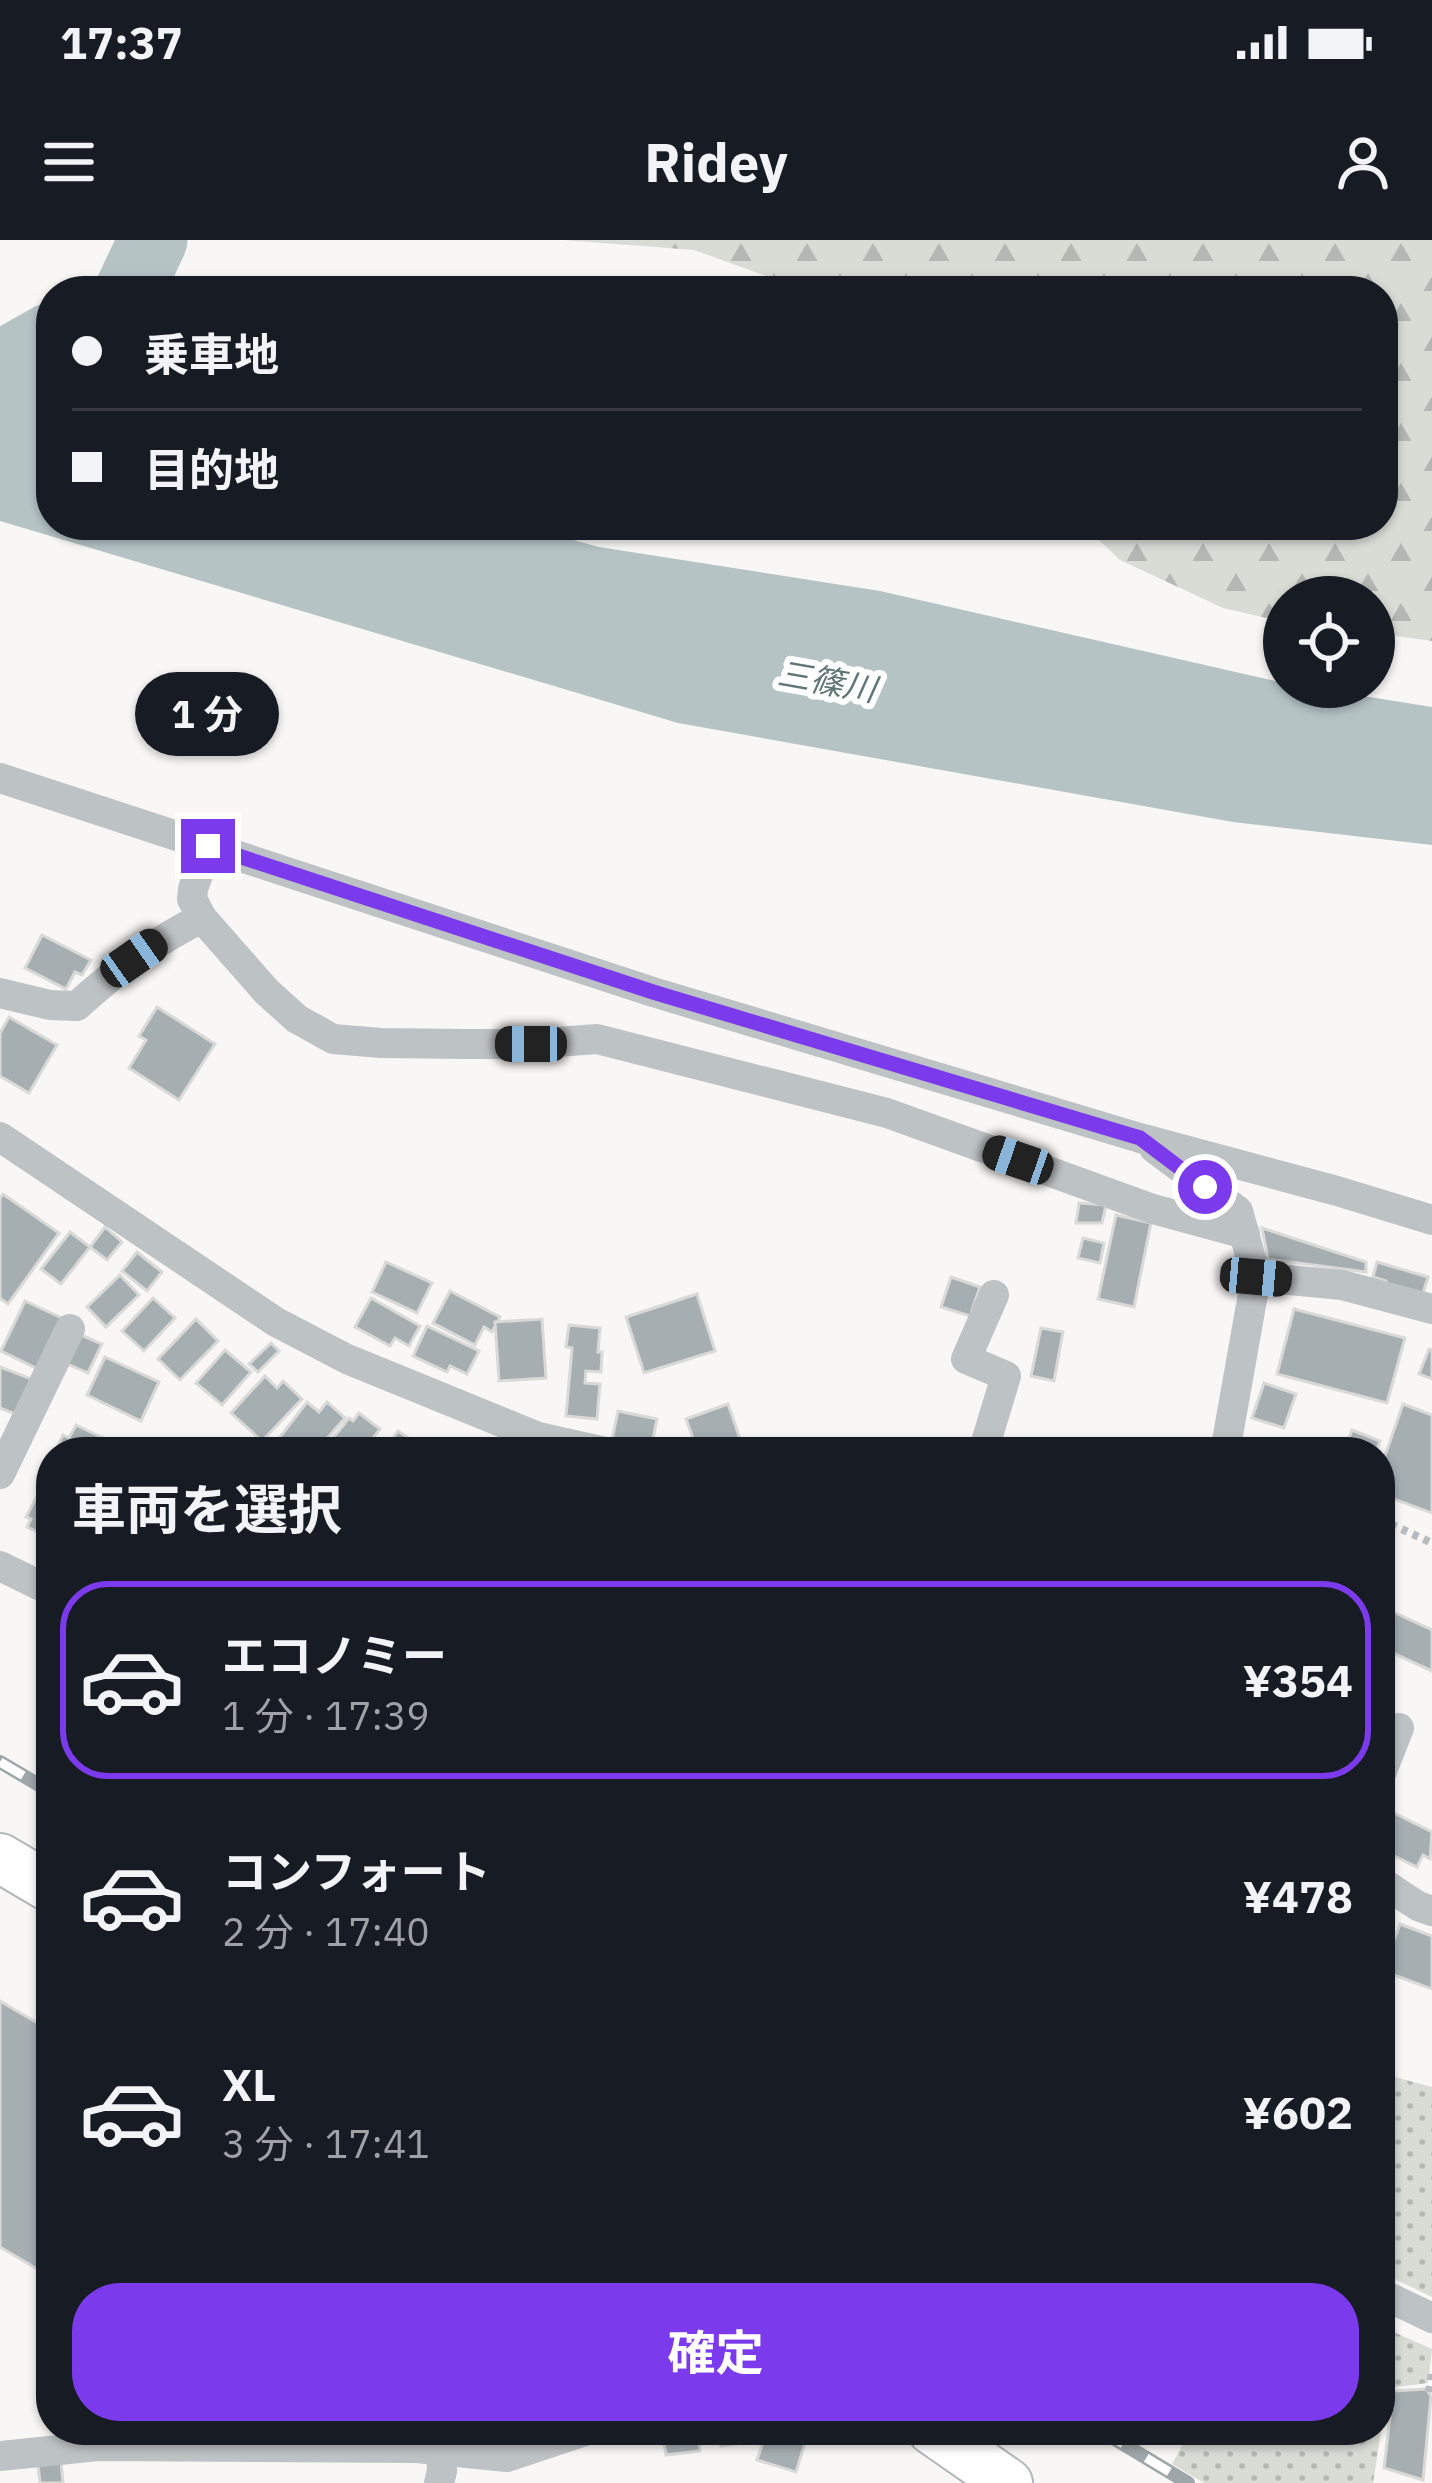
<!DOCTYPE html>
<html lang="ja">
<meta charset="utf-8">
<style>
:root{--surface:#171b24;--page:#20242c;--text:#f1f3f6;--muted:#9ea1a6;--line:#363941;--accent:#7c3aed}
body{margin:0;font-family:"IBM Plex Sans","Noto Sans JP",sans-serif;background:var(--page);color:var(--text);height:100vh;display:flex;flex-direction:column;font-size:45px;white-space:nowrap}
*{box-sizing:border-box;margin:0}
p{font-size:39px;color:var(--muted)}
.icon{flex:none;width:66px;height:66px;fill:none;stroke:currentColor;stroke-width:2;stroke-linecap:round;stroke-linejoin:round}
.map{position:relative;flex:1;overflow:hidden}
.drawer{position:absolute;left:36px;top:1197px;width:1359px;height:1008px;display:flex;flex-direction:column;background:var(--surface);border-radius:48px;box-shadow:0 3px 9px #0004}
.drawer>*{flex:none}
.guide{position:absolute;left:36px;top:36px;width:1362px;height:264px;border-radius:48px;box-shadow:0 3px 9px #0004;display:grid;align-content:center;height:264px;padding:0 36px;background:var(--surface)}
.buttons{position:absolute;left:1263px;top:336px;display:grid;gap:24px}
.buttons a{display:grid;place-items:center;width:132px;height:132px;border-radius:50%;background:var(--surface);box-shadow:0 3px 9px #0004;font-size:60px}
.end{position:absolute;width:54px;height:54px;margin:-27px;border:15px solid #7c3aed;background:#fff;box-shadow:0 0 0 6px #fff}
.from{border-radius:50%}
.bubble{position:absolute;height:84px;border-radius:42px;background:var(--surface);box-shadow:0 3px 9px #0004;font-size:39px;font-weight:700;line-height:84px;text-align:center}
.car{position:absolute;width:36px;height:72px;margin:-36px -18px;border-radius:15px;box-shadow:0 0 9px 3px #0007;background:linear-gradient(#222 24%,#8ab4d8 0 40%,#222 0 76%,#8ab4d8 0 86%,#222 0)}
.guide b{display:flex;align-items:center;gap:42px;height:114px;font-size:45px}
.guide b+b{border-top:3px solid var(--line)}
.guide i{width:30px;height:30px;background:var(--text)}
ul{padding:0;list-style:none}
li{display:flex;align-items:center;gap:36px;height:198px;margin:0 24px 18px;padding:0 12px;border:6px solid transparent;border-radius:48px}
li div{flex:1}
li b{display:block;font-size:45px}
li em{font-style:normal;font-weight:700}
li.current{border-color:var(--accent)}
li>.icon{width:108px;height:108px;stroke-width:1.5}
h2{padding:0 36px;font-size:54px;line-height:144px}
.button{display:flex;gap:24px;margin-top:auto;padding:24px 36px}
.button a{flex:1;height:138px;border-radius:48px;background:var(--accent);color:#fff;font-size:48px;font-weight:700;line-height:138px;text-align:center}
.status{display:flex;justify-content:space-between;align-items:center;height:84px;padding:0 60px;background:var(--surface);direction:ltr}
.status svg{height:33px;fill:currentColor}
header{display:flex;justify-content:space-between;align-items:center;height:156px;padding:0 36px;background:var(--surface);font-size:54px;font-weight:700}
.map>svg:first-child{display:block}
.grass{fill:url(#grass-dots)}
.forest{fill:url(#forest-firs)}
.water{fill:#b5c3c4}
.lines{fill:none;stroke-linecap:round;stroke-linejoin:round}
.river{stroke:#b5c3c4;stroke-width:69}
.building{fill:#a5afb2;stroke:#d9d9d8;stroke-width:3}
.primary-casing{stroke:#b1b7b9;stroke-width:52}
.path{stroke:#b7bbbd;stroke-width:8;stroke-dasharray:6 6;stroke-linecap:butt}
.street{stroke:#bdc2c4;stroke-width:30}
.primary{stroke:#fff;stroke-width:48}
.rail-casing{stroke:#9da6a9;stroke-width:14}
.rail{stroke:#fff;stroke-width:9;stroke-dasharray:27;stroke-linecap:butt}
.route{stroke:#7c3aed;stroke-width:15}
.labels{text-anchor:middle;stroke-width:12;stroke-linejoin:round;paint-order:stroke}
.water-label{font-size:33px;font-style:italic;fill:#607677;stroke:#fff}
</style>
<div class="status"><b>17:37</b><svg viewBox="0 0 49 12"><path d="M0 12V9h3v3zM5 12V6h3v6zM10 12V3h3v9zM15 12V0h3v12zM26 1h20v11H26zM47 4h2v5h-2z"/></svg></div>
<header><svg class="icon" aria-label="menu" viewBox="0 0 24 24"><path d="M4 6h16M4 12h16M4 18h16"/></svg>Ridey<svg class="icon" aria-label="person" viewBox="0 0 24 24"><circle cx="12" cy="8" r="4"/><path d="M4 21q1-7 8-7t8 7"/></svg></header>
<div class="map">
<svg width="1432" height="2243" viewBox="0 0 1432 2243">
<defs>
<pattern id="grass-dots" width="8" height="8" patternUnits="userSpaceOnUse" patternTransform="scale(3)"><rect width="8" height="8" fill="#d9dcd5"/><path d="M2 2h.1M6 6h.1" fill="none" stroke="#b4b7b2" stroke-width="1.8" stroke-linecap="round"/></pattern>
<pattern id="forest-firs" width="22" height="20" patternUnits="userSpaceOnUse" patternTransform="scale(3)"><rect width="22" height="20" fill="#d9dcd5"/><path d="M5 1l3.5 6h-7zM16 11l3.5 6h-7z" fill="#b4b7b2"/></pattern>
</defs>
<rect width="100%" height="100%" fill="#f8f7f5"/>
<g class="grass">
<path d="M1380,1833L1432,1847V2057L1380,2032Z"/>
<path d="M1380,2086L1432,2109L1428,2143L1388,2148L1373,2243H1204L1172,2224L1191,2190H1380Z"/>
</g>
<path class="forest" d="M563,0H1432V401L1374,393V357H1284V382L1223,368L1120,320L1083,285H1383V51H808L694,10Z"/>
<path class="water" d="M0,131L51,146V285H519L599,307L880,351L1284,443V447H1307L1432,467V605L1233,582L678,483L0,281Z"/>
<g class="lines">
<g class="river">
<path d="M129,51L153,0"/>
<path d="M0,126L51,97"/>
</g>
</g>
<g class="building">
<path d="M42,695L91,720L82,735L75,732L66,749L25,728Z"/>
<path d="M157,767L215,804L179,860L129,828L146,800L139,796Z"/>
<path d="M9,777L57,805L29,853L0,836V793Z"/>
<path d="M3,954L59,993L8,1064L0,1058V958Z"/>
<path d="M1079,963L1106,965L1102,983H1076Z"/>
<path d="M1116,975L1151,983L1134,1067L1098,1059Z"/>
<path d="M105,987L122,1002L107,1020L90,1007Z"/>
<path d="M1262,988L1366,1022V1032L1268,1019Z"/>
<path d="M70,992L90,1007L61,1044L41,1029Z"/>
<path d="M1083,998L1104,1003L1100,1023L1078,1018Z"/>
<path d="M137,1012L162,1032L147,1051L122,1031Z"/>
<path d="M386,1022L432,1043L417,1073L372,1052Z"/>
<path d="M1377,1022L1428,1037L1421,1060L1383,1049L1386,1041L1373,1037Z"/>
<path d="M120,1035L139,1055L106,1087L87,1067Z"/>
<path d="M951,1037L980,1047L970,1076L941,1067Z"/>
<path d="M450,1051L500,1077L492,1092L484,1087L475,1105L433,1083Z"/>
<path d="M697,1054L715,1111L644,1133L626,1077Z"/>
<path d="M153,1058L175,1078L144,1111L122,1091Z"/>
<path d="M371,1058L420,1086L409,1106L395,1098L390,1106L355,1087Z"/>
<path d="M25,1061L66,1080L42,1131L1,1111Z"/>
<path d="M1294,1069L1405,1098L1387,1163L1277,1134Z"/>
<path d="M196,1079L218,1101L180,1140L158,1119Z"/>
<path d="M542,1079L546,1138L499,1141L495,1082Z"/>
<path d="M569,1085L600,1088L598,1112H602L601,1132L586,1131L585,1143L600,1144L597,1179L566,1176L572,1108L566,1107Z"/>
<path d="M427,1086L479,1111L467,1134L450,1126L447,1132L413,1116Z"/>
<path d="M1041,1088L1063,1092L1054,1141L1031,1136Z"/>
<path d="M74,1092L102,1104L88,1133L61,1121Z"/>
<path d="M271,1103L279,1111L258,1132L249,1124Z"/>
<path d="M1429,1109L1432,1110V1139L1419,1134Z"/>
<path d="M225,1110L251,1132L222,1165L196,1143Z"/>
<path d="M105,1117L159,1142L141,1181L87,1155Z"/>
<path d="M0,1127L34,1140L20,1176L0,1168Z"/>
<path d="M265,1136L277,1148L283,1141L302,1159L262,1201L231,1173Z"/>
<path d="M1264,1143L1296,1154L1284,1188L1252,1178Z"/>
<path d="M307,1162L319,1172L327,1162L345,1178L315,1212H303L297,1206L294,1210L280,1197Z"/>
<path d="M728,1164L744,1210L698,1212L686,1179Z"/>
<path d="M1403,1164L1432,1175V1273L1380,1254V1230Z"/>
<path d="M618,1171L657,1179L651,1208L612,1200Z"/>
<path d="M359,1173L380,1189L373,1198L379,1203L371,1212H322L349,1178L353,1181Z"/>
<path d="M76,1185L128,1210L127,1212H55L63,1195L69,1198Z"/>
<path d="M1352,1190L1380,1201L1376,1212H1344Z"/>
<path d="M398,1191L427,1211L426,1212H378L385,1201L390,1203Z"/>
<path d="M42,1254L51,1258V1298L27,1287L31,1279L26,1277L36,1258L40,1260Z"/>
<path d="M1389,1370L1432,1390V1431L1380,1407V1389Z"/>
<path d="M1380,1461L1391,1466L1380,1490Z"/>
<path d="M1388,1570L1432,1592L1430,1619L1423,1615L1417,1627L1380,1609V1586Z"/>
<path d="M1400,1684L1432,1696V1749L1383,1731Z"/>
<path d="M0,1761L51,1791L49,2036L0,2007Z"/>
<path d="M1426,2149L1431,2156L1423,2240L1384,2228L1393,2151Z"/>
<path d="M662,2190H698L700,2211L666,2215Z"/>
<path d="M718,2190H747L749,2202L721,2206Z"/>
<path d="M767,2190H809L796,2232L757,2220Z"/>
<path d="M61,2221L63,2243H40L38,2224Z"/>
</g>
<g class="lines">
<g class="primary-casing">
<g id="primary">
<path d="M0,1618L51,1648"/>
<path d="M932,2190L1008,2243"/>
</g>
</g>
<g class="path">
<path d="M1380,1279L1432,1303"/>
<path d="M1429,2152L1432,2133"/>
</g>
<g class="street">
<path d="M0,538L653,752L1140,898L1337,951L1432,980"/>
<path d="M202,678L267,752L297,779L333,799L381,803L464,804H531L597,799L887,873L1153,969L1245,994"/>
<path d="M0,753L50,765L77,766C115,731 155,701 202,678L192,659L193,649L208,606"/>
<path d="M0,897L276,1082L347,1119L538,1197L605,1212"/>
<path d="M1154,908L1238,971L1256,1037L1225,1212"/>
<path d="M1256,1037L1342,1045L1432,1069"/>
<path d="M983,1212L1006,1136L966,1119L994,1055"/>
<path d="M0,1234L70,1089"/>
<path d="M0,1326L51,1351"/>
<path d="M1380,1536L1399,1488"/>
<path d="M1380,1641L1418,1666L1432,1671"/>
<path d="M1380,2053L1432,2078"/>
<path d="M0,2216L98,2206L417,2208L507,2217L588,2190"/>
<path d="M439,2243L442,2231L441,2209"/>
</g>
<use href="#primary" class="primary"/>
<g class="rail-casing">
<g id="rail">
<path d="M0,1522L51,1552"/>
<path d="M1100,2190L1188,2243"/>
</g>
</g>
<use href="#rail" class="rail"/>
</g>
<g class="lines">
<path class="route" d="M208,606L653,752L1140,898L1205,947"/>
</g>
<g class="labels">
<g class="water-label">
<text transform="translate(827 441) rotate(10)" y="12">三篠川</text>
</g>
</g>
</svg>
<div class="buttons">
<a><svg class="icon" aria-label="locate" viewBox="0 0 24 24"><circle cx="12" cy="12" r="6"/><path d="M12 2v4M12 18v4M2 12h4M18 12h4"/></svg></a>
</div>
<i class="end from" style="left:1205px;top:947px"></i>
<i class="end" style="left:208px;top:606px"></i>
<div class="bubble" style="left:135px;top:432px;width:144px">1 分</div>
<i class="car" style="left:134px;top:718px;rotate:55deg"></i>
<i class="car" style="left:531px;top:804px;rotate:270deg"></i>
<i class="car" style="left:1018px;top:920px;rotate:289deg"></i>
<i class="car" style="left:1256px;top:1037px;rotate:95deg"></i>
<div class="guide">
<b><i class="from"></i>乗車地</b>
<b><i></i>目的地</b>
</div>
<section class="drawer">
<h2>車両を選択</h2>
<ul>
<li class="current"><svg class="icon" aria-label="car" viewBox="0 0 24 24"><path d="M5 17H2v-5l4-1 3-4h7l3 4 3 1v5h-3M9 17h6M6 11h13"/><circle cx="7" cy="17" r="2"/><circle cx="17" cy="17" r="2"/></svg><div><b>エコノミー</b><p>1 分 · 17:39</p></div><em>¥354</em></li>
<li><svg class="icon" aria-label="car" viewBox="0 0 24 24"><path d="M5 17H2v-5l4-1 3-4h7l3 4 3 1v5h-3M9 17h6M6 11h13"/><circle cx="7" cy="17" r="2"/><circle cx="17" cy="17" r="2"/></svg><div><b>コンフォート</b><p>2 分 · 17:40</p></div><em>¥478</em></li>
<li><svg class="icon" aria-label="car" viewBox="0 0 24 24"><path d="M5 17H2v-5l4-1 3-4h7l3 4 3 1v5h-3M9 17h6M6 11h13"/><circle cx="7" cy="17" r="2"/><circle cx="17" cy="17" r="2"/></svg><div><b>XL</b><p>3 分 · 17:41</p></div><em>¥602</em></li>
</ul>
<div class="button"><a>確定</a></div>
</section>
</div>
